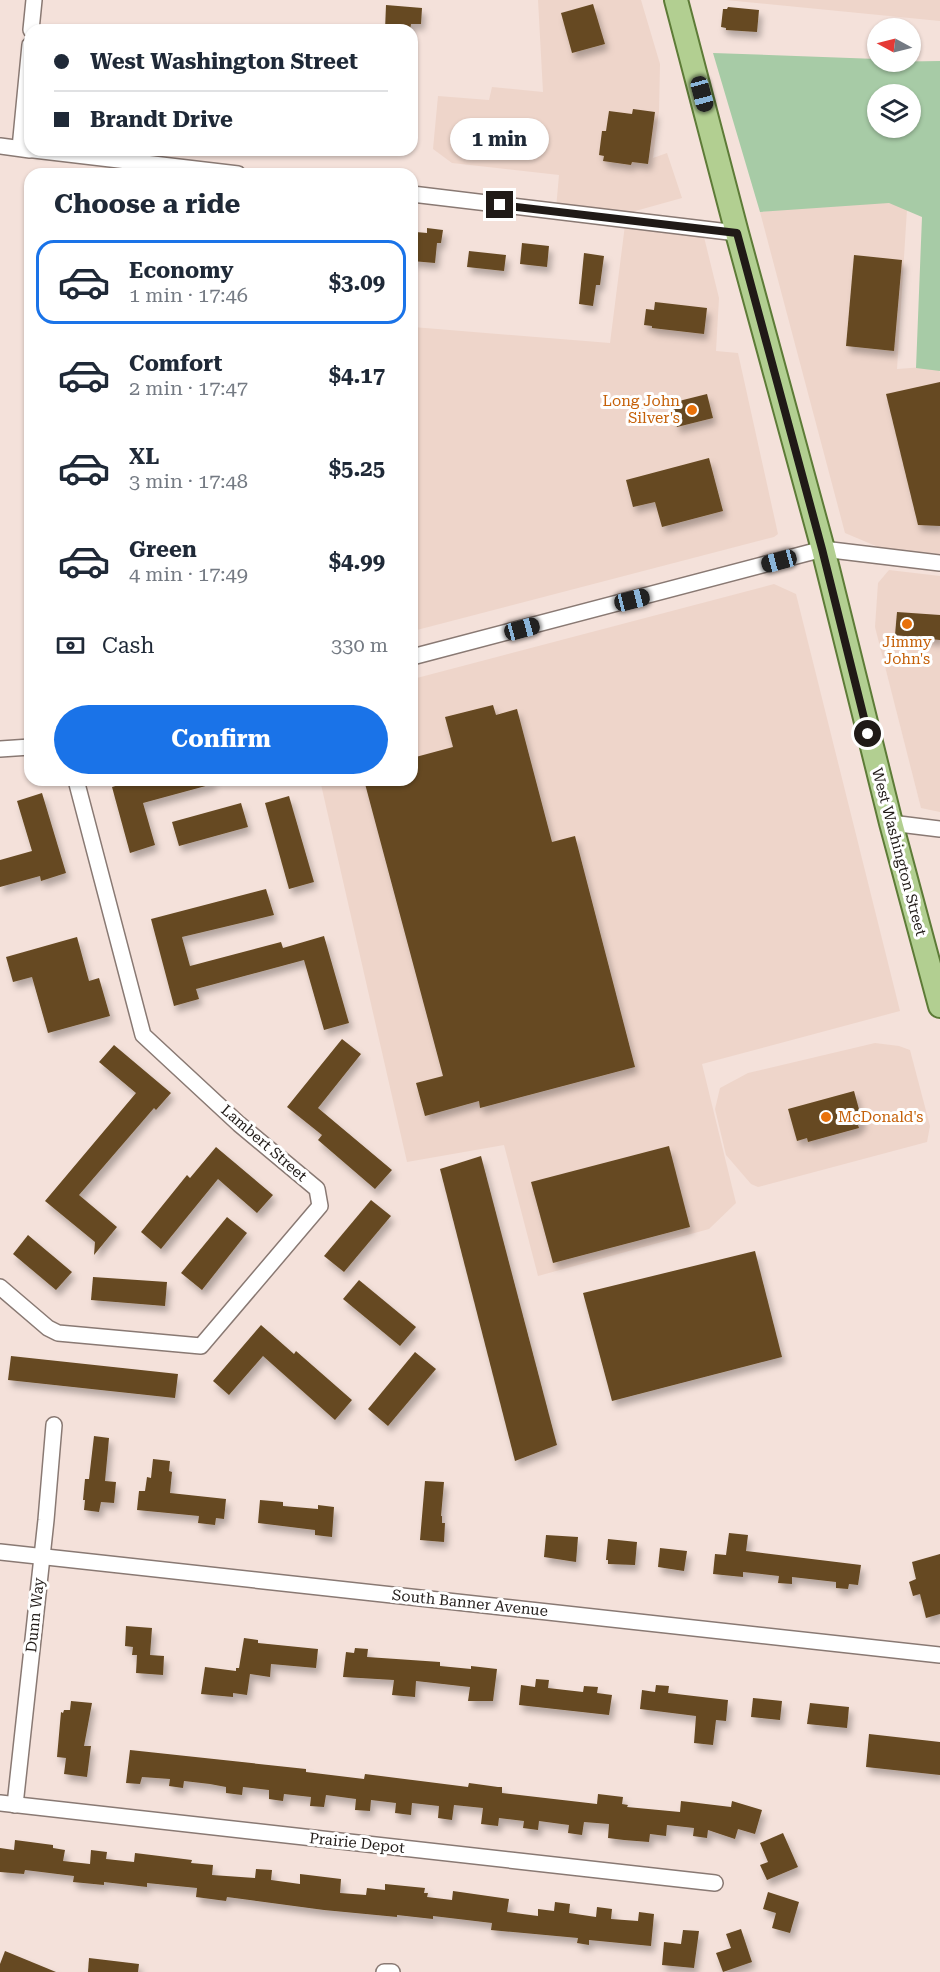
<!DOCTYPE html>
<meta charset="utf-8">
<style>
:root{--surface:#fff;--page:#f2f2f3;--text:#1f2937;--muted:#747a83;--line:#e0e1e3;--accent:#1a73e8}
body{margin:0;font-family:"Roboto Serif",serif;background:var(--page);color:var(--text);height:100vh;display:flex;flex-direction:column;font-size:22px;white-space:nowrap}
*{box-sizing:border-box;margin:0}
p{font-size:20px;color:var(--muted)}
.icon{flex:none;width:33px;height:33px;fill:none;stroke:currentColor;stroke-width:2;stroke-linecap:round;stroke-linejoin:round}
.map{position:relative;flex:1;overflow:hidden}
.side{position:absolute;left:24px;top:168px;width:394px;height:618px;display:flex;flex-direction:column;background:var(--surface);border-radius:18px;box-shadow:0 2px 4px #0004}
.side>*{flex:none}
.guide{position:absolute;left:24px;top:24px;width:394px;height:132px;border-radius:18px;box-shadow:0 2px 4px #0004;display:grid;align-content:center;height:132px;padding:0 30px;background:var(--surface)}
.needle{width:39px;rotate:277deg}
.buttons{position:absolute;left:867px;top:18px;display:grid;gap:12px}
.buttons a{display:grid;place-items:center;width:54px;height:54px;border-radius:50%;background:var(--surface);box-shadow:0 2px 4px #0004;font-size:30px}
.end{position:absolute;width:27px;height:27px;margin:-14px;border:8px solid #201a17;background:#fff;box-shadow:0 0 0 3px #fff}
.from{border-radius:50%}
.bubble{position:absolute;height:42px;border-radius:21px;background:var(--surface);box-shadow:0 2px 4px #0004;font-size:20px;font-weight:700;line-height:42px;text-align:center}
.car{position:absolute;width:18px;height:36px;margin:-18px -9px;border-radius:8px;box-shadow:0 0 4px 2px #0007;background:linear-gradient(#222 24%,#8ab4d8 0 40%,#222 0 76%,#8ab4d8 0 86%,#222 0)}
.guide b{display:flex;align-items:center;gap:21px;height:57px;font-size:22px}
.guide b+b{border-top:2px solid var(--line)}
.guide i{width:15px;height:15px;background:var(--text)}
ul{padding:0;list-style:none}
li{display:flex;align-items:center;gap:18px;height:84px;margin:0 12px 9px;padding:0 18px;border:3px solid transparent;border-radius:18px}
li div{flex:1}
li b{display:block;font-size:22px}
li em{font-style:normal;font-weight:700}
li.on{border-color:var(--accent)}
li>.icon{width:54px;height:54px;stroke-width:1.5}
h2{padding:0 30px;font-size:27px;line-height:72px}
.pay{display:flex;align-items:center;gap:15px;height:66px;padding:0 30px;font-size:22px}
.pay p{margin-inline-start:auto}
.cta{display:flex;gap:12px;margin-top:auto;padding:12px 30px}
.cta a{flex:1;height:69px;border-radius:36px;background:var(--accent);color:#fff;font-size:24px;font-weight:700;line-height:69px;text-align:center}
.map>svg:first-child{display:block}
.built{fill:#eed5ca}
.green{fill:#a7cba6;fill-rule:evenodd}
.building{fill:#664922;filter:url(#shadow)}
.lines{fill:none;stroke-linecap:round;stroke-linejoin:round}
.street-casing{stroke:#897973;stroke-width:18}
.primary-casing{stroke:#5d7b37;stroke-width:26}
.street{stroke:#fff;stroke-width:15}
.primary{stroke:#b2cf91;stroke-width:22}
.route{stroke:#201a17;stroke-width:8}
.food-dot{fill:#e8710a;stroke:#fff;stroke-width:2}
.labels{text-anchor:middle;stroke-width:6;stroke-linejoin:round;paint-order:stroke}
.food-label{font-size:15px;fill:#c56008;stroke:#fff;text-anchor:end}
.street-label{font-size:15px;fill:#201a17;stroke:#fff}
</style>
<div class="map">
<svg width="940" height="1972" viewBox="0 0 940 1972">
<defs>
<filter id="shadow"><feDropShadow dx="3.5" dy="6" stdDeviation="3" flood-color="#0004"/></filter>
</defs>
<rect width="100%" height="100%" fill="#f4e1da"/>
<g class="built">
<path d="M538,0H641L660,64L659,111L653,158L667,153L682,198L621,215L556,209L559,175L452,163L433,149L438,96L489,100L492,87L543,92Z"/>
<path d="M726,0H940V21Z"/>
<path d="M892,196L907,209L897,369L938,366L940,373V554L883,549L845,533L760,212Z"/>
<path d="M625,225L704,237L719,298L716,351L738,353L778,534L774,537L413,631V327L610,343Z"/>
<path d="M889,570L940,576V812L921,808L875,627L878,583Z"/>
<path d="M774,584L796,594L900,1011L702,1064L736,1203L709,1229L538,1276L504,1145L407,1162L320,780H412L413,679Z"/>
<path d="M875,1043L899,1046L910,1050L930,1126L927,1142L758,1187L751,1184L726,1155L715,1109L720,1088L748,1073Z"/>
</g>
<path class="green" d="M713,53L877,59L878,62L940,61V371L916,368L922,217L889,203L760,212ZM878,94H910V128H878Z"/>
<g class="building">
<path d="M593,4L605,44L572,53L561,13Z"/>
<path d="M386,5L422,8L421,24H411L410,30H385Z"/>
<path d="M728,7L759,10L757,32L726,30V28L721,27L723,9H727Z"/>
<path d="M633,109L655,112L648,164L632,162L631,165L603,161L604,156L599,155L602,131H606L609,111L632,114Z"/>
<path d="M427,228L443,230L441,243H437L435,263L412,261L416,232L427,233Z"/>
<path d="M522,243L549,246L547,267L520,264Z"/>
<path d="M469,251L506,255L504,271L467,267Z"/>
<path d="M584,253L604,256L600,285H596L593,306L579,304Z"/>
<path d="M854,255L902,260L894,351L846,346Z"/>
<path d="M655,302L707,308L704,334L652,328V326L644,325L646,309L654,310Z"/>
<path d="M940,382V526L918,525L886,394Z"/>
<path d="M707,394L713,418L677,427L671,403Z"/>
<path d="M709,458L723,511L662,527L655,502L633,507L626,480Z"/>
<path d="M897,612L940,615V640L895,635Z"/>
<path d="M493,705L496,715L517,709L552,842L575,836L635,1067L480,1108L479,1101L425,1116L416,1083L443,1076L364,780H412V758L453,747L445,717Z"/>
<path d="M135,780H213V784L143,803L155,845L130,853L112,787Z"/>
<path d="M42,793L66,873L41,881L40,876L0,887V860L32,851L17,801Z"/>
<path d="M289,796L314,882L289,889L265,803Z"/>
<path d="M241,803L248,827L179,846L172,822Z"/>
<path d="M266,889L274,915L182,937L190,966L281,942L283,948L324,936L349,1023L324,1030L304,960L196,989L199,999L174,1006L151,919Z"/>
<path d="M77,937L89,981L99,978L110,1016L48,1033L32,977L13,982L6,957Z"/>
<path d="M342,1039L361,1054L318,1108L392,1170L375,1189L318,1140L322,1135L287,1107Z"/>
<path d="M114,1045L171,1093L156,1110L154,1108L79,1195L117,1227L94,1255L95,1242L45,1201L136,1093L99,1062Z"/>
<path d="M854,1091L863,1124L858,1125L859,1128L808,1142L807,1138L797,1141L788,1109Z"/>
<path d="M669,1146L690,1227L553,1263L531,1182Z"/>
<path d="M216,1147L273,1195L257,1213L218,1179L161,1249L141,1232L187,1175L190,1178Z"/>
<path d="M481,1156L557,1445L515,1461L440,1169Z"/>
<path d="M371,1200L391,1216L344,1272L324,1256Z"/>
<path d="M227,1217L247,1233L202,1290L181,1273Z"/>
<path d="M28,1235L72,1272L56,1290L13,1254Z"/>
<path d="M755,1251L782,1357L612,1401L583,1293Z"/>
<path d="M93,1277L167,1282L165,1306L91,1300Z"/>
<path d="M359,1280L416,1327L400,1346L343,1299Z"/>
<path d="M261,1325L294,1354L296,1351L352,1400L335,1420L263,1356L229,1395L213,1381Z"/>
<path d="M415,1352L436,1369L388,1426L368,1409Z"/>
<path d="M11,1356L178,1374L175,1398L8,1380Z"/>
<path d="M94,1436L109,1438L105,1481L116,1482L114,1503L101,1502L99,1512L84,1510L85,1500H83L85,1479H89Z"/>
<path d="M153,1459L170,1461L169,1471L172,1472L170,1493L226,1499L224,1519L216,1518L215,1525L198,1523L199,1516L137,1510L139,1491H145L147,1477L151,1478Z"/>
<path d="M425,1481L444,1482L441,1516H442V1523H445L444,1542L420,1540Z"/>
<path d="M260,1500L283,1502V1506L318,1509V1505L334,1507L332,1537L315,1535V1530L258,1523Z"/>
<path d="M729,1533L748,1535L746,1551L861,1565L858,1585L849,1584L848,1589L836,1588V1582L792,1577V1584L778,1583L779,1576L743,1572V1577L713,1574L715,1554L726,1555Z"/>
<path d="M546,1535L578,1537L576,1562L544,1557Z"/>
<path d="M608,1539L637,1542L635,1565L608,1564V1560H606Z"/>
<path d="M660,1548L687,1551L684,1571L658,1567Z"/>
<path d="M940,1554V1614L926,1618L920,1594L913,1596L909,1582L916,1579L912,1562Z"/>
<path d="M126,1626L152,1628L150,1655L164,1656L163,1675L136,1673L137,1655H132L133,1647L125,1646Z"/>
<path d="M244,1638L258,1640V1643L318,1649L316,1668L271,1664L270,1677L250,1674L247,1695L233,1693V1697L201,1694L205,1667L236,1671V1668H239Z"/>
<path d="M355,1648L368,1649L367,1657L440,1662V1666L471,1669V1666L497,1669L493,1701H468L470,1687L416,1681L415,1697L392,1695L394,1680L343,1677L346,1652L354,1653Z"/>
<path d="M536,1679L549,1680L548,1688L583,1692L584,1686L598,1687L597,1693L612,1695L609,1715L519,1705L521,1685L535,1687Z"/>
<path d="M656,1685L669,1686L668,1693L728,1700L726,1721L716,1720L713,1745L694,1743L696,1716L640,1709L642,1690L655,1692Z"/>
<path d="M753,1698L782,1701L780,1720L751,1717Z"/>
<path d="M71,1701L92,1703L84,1746H91L87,1777L64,1774L66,1758L57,1757L61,1712L63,1713L64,1710H70Z"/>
<path d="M810,1703L849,1707L847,1728L807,1724Z"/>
<path d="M869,1734L940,1742V1775L866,1767Z"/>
<path d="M130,1750L306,1769V1772L364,1779L365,1774L468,1787L469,1783L498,1787H502V1793L597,1804L598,1794L623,1797L622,1804L628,1805L627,1807L680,1812L681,1801L731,1807L732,1801L762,1810L755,1834L738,1829L735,1839L708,1830L707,1838L693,1836L694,1828L667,1825L666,1836L650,1834L649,1842L624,1840L608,1838L609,1824L584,1822L582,1835L568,1833L569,1825L539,1821L538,1830L523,1828L524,1821L499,1818L498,1826L481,1824L483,1808L454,1805L452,1820L438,1818L439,1806L412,1803L411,1815L395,1813L396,1803L371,1800L370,1811L355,1810L356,1799L326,1795L324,1807L310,1806L311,1797L284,1794L283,1801L269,1799V1790L243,1787L242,1795L226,1793V1787L210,1784L184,1781L183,1788L169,1786L170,1779L142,1777L140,1784L126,1783Z"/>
<path d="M783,1833L798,1867L767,1880L760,1865L768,1862L760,1843Z"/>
<path d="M15,1840L53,1845V1848L65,1850L63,1861L90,1864L91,1850L107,1852L106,1859L134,1862L135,1853L192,1860L191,1863L213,1865L212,1875L255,1878L256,1869L272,1870L271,1880L300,1884V1874L341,1879L340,1893L366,1895L367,1888L385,1890V1884L425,1888L424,1893H428L427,1897L452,1900L453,1891L509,1899L507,1912L538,1916V1909L554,1911L555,1902L570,1904L569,1913L596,1917L597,1907L612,1909L611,1919L638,1921L639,1912L654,1914L651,1946L589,1940V1945L577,1943L578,1938L491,1930L492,1923L433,1916V1919L397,1915V1917L324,1910L227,1897L226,1901L196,1897L197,1888L147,1883V1887L104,1882V1885L73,1882L74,1876L25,1870L24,1874L0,1872V1848L14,1850Z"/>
<path d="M768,1892L799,1902L790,1933L772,1928L776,1913L763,1909Z"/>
<path d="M741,1929L752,1962L723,1972L716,1953L731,1948L726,1934Z"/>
<path d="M683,1930L699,1931L694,1968L662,1965L664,1942L681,1944Z"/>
<path d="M5,1951L56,1972H0V1964Z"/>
<path d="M89,1958L139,1964L138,1972H88Z"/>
</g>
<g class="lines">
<g class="street-casing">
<g id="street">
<path d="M31,30L34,0"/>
<path d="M0,146L30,150"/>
<path d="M20,148L30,45"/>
<path d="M34,150L238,174"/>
<path d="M412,194L737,233"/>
<path d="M412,657L823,549L940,563"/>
<path d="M0,749L30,747"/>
<path d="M891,823L940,829"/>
<path d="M0,1287L48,1328L58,1333L201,1346L320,1206L317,1189L239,1124L143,1035L76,780"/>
<path d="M0,1552L940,1655"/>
<path d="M0,1803L715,1883"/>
<path d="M15,1805L46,1520L54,1425"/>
<path d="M384,1972H392"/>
</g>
</g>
<g class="primary-casing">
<path id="primary" d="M676,0L737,233L823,549L891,823L940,1006"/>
</g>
<use href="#street" class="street"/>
<use href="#primary" class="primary"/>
</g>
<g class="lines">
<path class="route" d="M500,205L737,233L822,549L868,734"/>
</g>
<g class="food-dot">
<circle cx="692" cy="410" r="6"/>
<circle cx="907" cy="624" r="6"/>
<circle cx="826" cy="1117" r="6"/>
</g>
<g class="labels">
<g class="food-label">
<text x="680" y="406">Long John<tspan x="680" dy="17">Silver's</tspan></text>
<text x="907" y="647" text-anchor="middle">Jimmy<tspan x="907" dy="17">John's</tspan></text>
<text x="838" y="1122" text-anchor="start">McDonald's</text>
</g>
<g class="street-label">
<text transform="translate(899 852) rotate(75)" y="5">West Washington Street</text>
<text transform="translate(264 1143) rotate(41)" y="5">Lambert Street</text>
<text transform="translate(470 1603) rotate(6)" y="5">South Banner Avenue</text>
<text transform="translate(35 1615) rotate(-84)" y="5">Dunn Way</text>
<text transform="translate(357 1843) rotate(6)" y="5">Prairie Depot</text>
</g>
</g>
</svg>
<div class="buttons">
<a><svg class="needle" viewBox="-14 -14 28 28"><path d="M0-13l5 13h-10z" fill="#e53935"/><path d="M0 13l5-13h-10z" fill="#747a83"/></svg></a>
<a><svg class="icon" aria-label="layers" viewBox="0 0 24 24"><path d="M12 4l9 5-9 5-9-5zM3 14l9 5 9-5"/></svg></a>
</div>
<i class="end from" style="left:868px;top:734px"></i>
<i class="end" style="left:500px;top:205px"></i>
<div class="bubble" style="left:450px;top:118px;width:99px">1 min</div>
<i class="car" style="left:702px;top:94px;rotate:165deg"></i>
<i class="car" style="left:779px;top:561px;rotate:255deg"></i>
<i class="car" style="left:632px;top:600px;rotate:76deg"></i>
<i class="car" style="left:522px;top:629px;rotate:75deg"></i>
<div class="guide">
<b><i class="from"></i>West Washington Street</b>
<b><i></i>Brandt Drive</b>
</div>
<section class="side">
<h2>Choose a ride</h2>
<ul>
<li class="on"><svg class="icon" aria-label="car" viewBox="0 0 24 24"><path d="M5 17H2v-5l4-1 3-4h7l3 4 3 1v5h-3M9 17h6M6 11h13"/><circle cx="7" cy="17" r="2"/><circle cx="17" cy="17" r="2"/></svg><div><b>Economy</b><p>1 min · 17:46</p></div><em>$3.09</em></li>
<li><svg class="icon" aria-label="car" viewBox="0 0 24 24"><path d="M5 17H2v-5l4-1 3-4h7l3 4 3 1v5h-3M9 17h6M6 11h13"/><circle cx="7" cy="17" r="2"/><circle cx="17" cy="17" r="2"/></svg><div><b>Comfort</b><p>2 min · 17:47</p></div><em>$4.17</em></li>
<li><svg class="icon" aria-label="car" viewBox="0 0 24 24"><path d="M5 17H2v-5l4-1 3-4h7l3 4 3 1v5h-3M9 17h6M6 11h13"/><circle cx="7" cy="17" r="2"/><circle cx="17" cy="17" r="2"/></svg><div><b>XL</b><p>3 min · 17:48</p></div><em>$5.25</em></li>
<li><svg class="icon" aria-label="car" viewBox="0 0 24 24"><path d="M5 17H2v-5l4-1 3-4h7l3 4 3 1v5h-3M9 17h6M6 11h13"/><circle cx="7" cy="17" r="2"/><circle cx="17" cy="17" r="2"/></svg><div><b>Green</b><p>4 min · 17:49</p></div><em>$4.99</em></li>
</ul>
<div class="pay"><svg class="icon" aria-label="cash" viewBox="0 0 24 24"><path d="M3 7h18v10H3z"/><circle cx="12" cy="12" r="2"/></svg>Cash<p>330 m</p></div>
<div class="cta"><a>Confirm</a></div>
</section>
</div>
